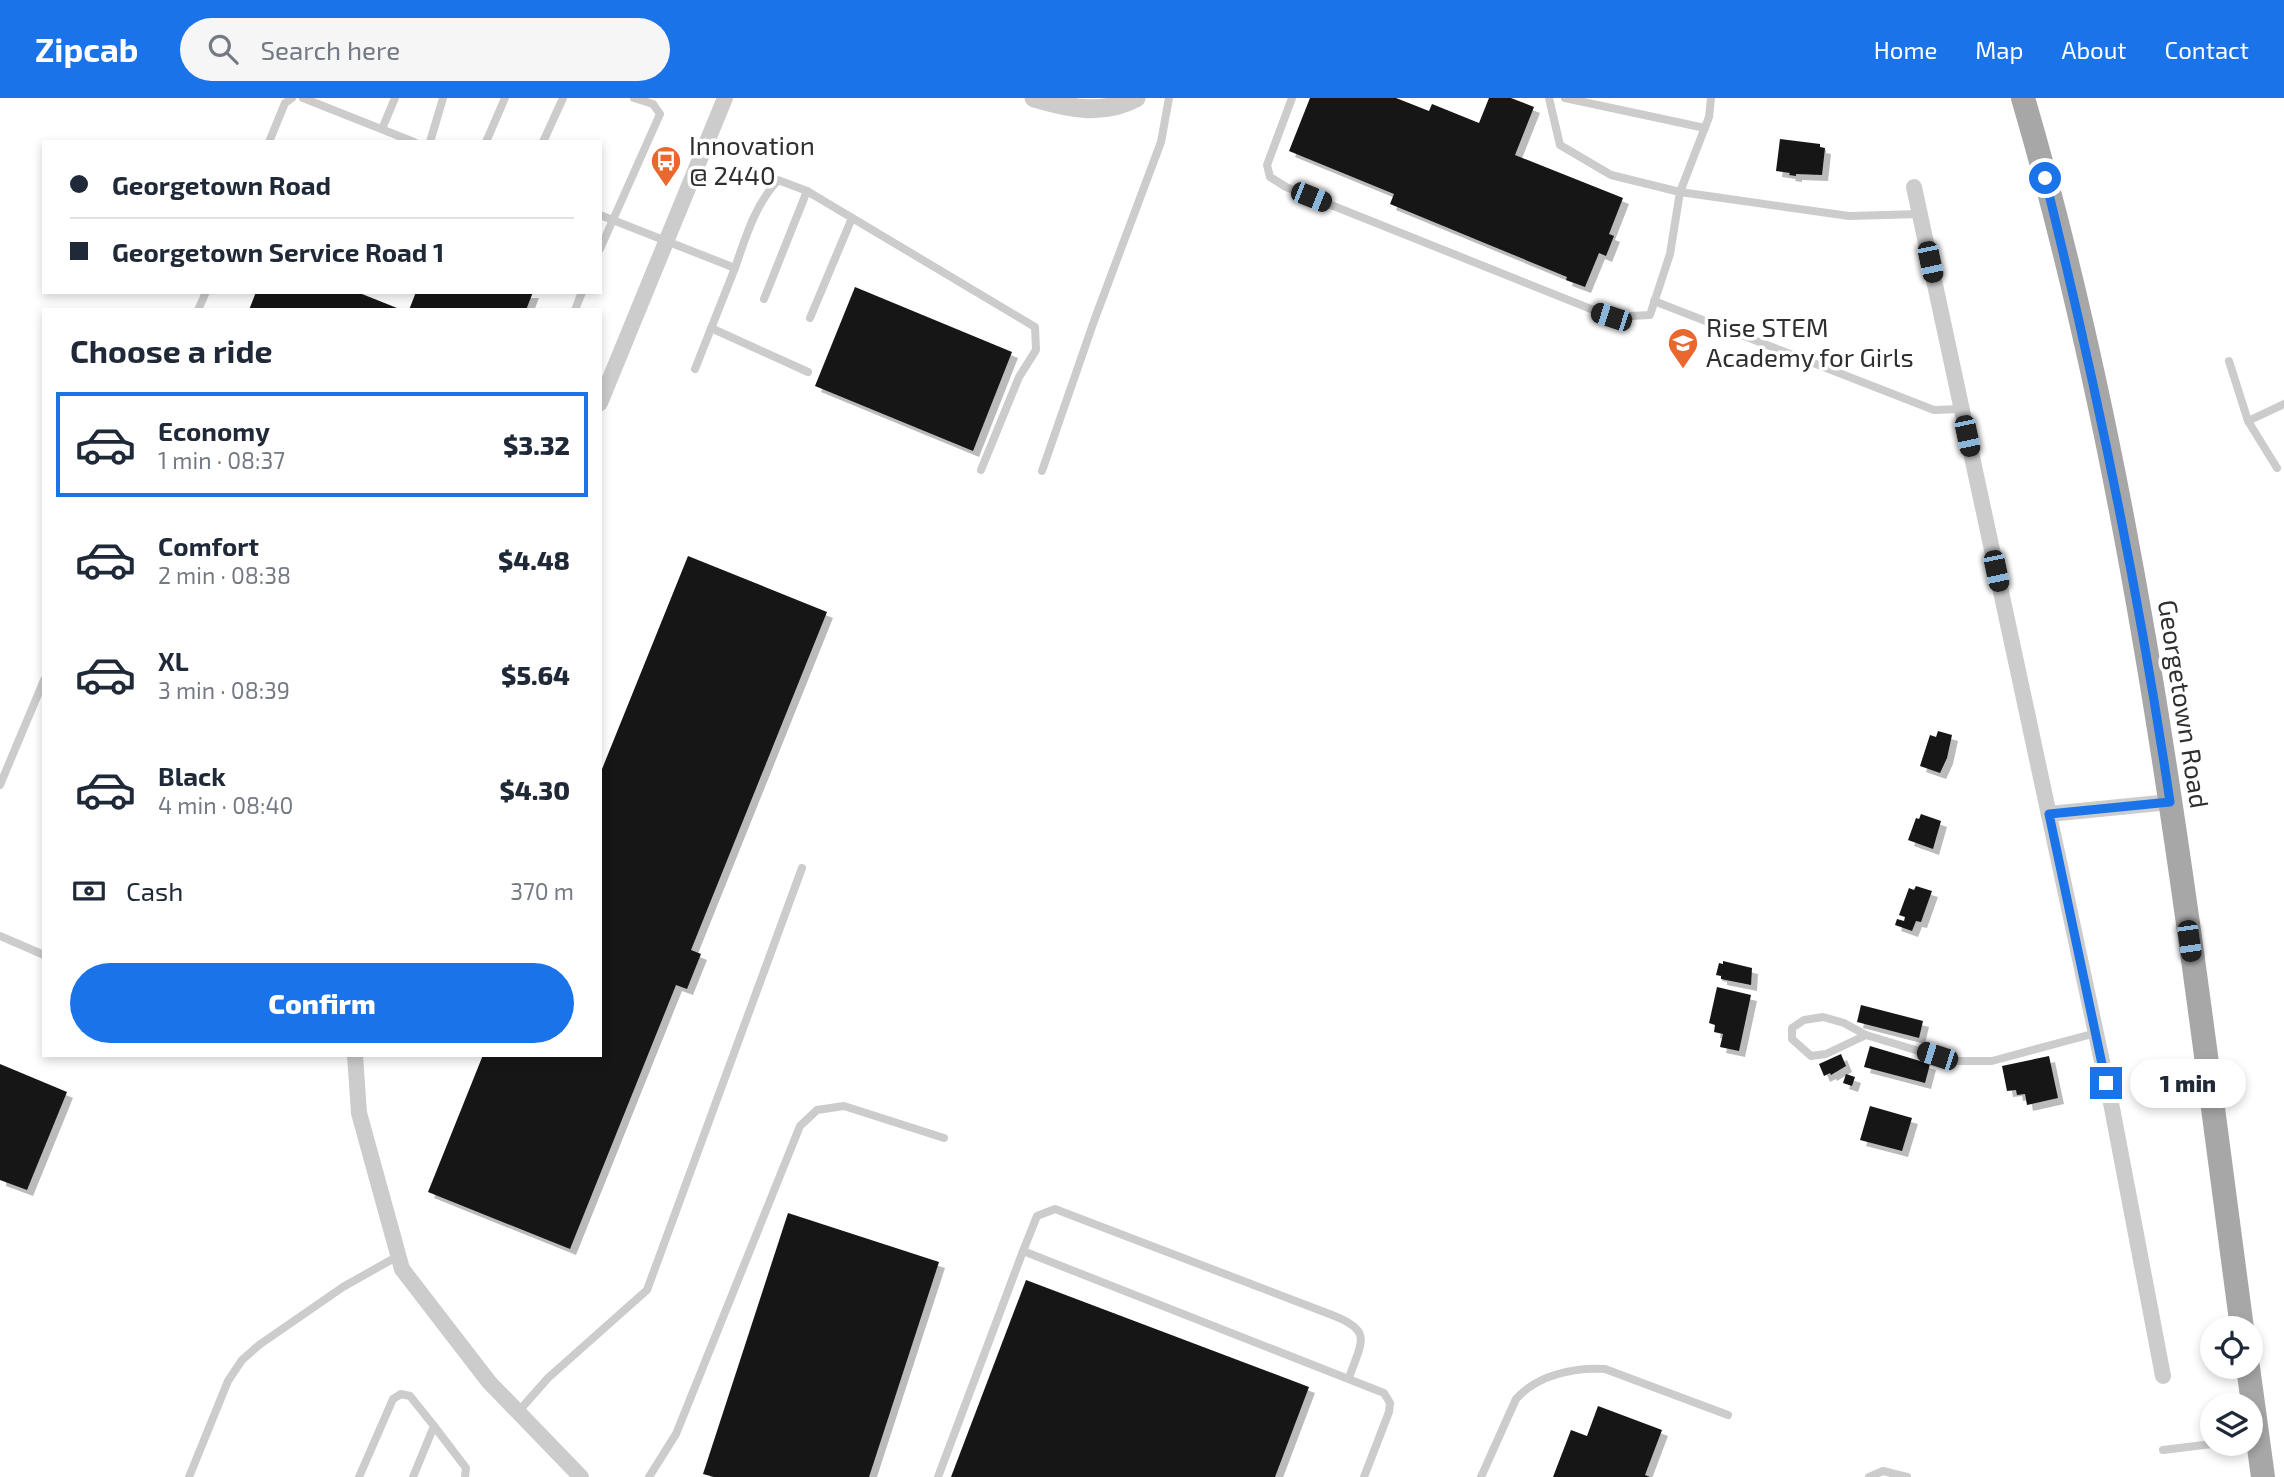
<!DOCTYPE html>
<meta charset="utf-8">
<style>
:root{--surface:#fff;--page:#f6f6f7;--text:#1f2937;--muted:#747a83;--line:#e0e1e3;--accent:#1a73e8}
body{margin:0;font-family:"Exo 2",sans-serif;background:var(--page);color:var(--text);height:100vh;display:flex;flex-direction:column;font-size:26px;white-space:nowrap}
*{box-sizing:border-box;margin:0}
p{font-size:23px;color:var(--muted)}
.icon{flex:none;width:38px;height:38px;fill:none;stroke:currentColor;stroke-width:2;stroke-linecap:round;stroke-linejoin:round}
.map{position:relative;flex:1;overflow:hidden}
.panel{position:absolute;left:42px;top:210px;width:560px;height:749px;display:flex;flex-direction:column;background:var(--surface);border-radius:0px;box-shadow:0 4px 10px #0003}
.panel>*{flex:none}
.guide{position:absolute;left:42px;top:42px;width:560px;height:154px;border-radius:0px;box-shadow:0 4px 10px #0003;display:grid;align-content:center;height:154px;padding:0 28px;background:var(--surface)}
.controls{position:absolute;left:2200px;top:1218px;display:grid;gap:14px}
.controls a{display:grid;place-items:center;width:63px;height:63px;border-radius:50%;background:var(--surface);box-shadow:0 4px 10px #0003;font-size:35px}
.end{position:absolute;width:32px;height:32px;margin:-16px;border:9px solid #1a73e8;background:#fff;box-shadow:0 0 0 4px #fff}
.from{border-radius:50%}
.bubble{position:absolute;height:49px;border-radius:24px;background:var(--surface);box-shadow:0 4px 10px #0003;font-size:23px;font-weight:800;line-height:49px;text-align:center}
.car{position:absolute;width:21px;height:42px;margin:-21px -10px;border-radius:9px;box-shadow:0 0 5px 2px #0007;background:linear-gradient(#222 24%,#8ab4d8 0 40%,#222 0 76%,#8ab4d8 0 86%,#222 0)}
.guide b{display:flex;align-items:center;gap:24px;height:66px;font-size:26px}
.guide b+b{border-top:2px solid var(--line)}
.guide i{width:18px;height:18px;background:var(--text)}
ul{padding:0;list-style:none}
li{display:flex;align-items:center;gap:21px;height:105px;margin:0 14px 10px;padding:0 14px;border:4px solid transparent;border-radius:0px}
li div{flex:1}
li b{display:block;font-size:26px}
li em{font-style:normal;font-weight:800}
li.on{border-color:var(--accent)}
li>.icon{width:63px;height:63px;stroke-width:1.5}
h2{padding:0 28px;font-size:32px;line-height:84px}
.pay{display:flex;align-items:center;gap:18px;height:77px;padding:0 28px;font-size:26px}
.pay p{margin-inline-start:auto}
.action{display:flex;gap:14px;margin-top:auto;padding:14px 28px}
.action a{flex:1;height:80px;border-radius:42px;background:var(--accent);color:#fff;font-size:28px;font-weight:800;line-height:80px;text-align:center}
header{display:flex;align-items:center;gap:42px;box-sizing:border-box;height:98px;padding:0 35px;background:var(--accent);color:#fff}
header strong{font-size:33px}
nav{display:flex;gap:38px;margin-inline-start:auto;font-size:24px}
.search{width:490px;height:63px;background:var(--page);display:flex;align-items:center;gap:18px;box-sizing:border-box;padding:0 24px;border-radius:38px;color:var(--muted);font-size:26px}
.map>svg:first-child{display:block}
.building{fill:#161616;filter:url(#shadow)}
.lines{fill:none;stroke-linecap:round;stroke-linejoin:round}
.service{stroke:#ccc;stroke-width:8}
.minor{stroke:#ccc;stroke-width:16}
.tertiary{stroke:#ccc;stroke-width:19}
.primary{stroke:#a7a7a7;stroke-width:24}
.route{stroke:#1a73e8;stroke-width:9}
.labels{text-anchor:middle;stroke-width:7;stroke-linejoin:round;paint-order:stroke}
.poi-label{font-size:26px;fill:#2f2f2f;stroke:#fff;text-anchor:start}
.street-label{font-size:26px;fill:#2f2f2f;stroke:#fff}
</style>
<header>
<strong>Zipcab</strong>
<div class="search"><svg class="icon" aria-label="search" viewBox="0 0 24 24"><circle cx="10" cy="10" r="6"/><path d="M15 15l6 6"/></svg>Search here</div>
<nav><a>Home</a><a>Map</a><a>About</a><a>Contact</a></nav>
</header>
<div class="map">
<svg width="2284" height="1379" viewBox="0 0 2284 1379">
<defs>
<filter id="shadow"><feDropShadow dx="6" dy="6" stdDeviation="0" flood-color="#0004"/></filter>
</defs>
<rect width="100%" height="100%" fill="#fff"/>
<g class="building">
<path d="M1310,0H1396L1429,13L1432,6L1479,25L1489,0H1511L1534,9L1515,57L1623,100L1609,136L1614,138L1606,158L1599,155L1585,189L1566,182L1567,179L1390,106L1394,96L1289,53Z"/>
<path d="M1780,41L1820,46V49L1825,50L1822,77L1796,76V78L1789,77L1790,75L1776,73Z"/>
<path d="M855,189L1012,254L973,353L815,288Z"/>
<path d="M256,194H357L402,212H249Z"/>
<path d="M416,194H533L526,212H409Z"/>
<path d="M688,458L827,514L691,852L701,856L687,891L676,887L570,1151L428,1094L483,957H600V676Z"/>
<path d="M1938,633L1952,637L1947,660L1940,675L1920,668L1930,637L1936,639Z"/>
<path d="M1921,716L1941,723L1933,751L1908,742L1916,720L1919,721Z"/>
<path d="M1916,788L1932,793L1921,824L1916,823L1912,833L1895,827L1897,821L1904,823L1905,819L1899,817L1909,790L1914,792Z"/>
<path d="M1723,863L1752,870L1751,887L1721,881V878L1716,877L1719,865L1723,866Z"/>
<path d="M1717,889L1751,897L1739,953L1720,949L1723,936L1714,934L1715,927L1709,925Z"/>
<path d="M1861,907L1923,923L1919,940L1857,924Z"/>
<path d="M1870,948L1930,966L1925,985L1864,969Z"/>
<path d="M1841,956L1846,968L1831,977L1830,975L1824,978L1819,966Z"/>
<path d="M2049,958L2058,1000L2027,1007L2025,996L2017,997L2016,992L2007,993L2002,968Z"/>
<path d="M0,966L67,994L27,1092L0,1082Z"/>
<path d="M1846,976L1855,979L1852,988L1843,985Z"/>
<path d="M1870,1008L1912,1020L1902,1053L1860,1042Z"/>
<path d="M788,1115L939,1164L869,1379H714L703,1376Z"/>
<path d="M1026,1182L1309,1289L1275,1379H951Z"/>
<path d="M1598,1308L1662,1332L1645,1377L1650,1379H1553L1571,1332L1587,1338Z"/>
</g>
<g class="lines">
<g class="service">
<path d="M303,0L414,44"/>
<path d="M1292,0L1267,67L1270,79L1286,89L1611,219L1650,217L1670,156L1680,94L1849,118L1920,116"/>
<path d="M1549,0L1560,47L1611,77L1680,94L1709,19L1711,0"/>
<path d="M1565,0L1705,30"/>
<path d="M382,31L395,0"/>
<path d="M269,44L285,5L292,0"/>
<path d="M430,44L443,0"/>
<path d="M486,44L505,0"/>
<path d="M543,44L563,0"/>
<path d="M600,117L735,170C746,138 755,107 778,82L807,93L1035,229L1036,252L1019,279L981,372"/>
<path d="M600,151L660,16L653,6L634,0"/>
<path d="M764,201L807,93"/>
<path d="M1654,203L1934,312L1962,311"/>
<path d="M198,212L206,194"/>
<path d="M575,212L582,194"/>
<path d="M810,220L852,120"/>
<path d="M711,230L808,274"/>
<path d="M2229,263L2248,323L2277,370"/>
<path d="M695,271L735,170"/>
<path d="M2248,323L2284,306"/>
<path d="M1042,373L1094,223L1161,44L1169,0"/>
<path d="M0,687L44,582"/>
<path d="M0,838L44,857"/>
<path d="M1866,937L1826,956L1811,958L1792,941V930L1804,922L1823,919L1844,925L1866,937L1952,963H1992L2096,935"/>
<path d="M1023,1153L1037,1118L1055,1111L1332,1217C1374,1233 1361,1244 1349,1280"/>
<path d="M518,1314L548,1280L647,1192L802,770"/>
<path d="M434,1328L466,1370L465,1379"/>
<path d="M2163,1352L2212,1346"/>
<path d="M189,1379L228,1283L242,1262L259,1247L343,1189L398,1158"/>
<path d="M359,1379L393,1301L401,1296L410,1298L434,1328L413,1379"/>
<path d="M649,1379L676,1336L800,1028L817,1012L844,1008L944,1040"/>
<path d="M938,1379L1023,1153L1384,1295L1390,1305L1389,1314L1364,1379"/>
<path d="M1481,1379L1516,1301C1537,1277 1575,1269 1605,1271L1728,1317"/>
<path d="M1869,1379L1883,1373L1907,1379"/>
</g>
<g class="minor">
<path d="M1914,89L2112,1010L2163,1278"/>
<path d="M600,305L725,0"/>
<path d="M2049,716L2170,704"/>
<path d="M355,957L359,1015L402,1171L489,1284L581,1379"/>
</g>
<path class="tertiary" d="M1034,0C1067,10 1103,18 1136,0"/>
<g class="primary">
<path d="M2023,0C2140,400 2187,818 2242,1230"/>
<path d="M2248,1269L2263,1379"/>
</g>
</g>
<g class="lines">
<path class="route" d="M2045,80C2096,286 2139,494 2170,704L2049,716L2106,985"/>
</g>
<defs>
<g id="bus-pin" transform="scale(1.575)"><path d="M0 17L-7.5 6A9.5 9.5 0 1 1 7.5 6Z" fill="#ea682d" stroke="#fff"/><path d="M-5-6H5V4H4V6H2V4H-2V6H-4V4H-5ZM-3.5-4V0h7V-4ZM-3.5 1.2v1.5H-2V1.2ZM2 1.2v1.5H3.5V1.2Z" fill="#fff"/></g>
<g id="school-pin" transform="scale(1.575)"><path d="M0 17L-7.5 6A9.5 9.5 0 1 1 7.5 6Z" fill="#ea682d" stroke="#fff"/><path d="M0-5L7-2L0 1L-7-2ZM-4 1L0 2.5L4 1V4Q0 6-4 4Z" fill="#fff"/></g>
</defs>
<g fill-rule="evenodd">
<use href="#bus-pin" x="666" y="63"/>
<use href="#school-pin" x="1683" y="245"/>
</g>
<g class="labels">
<g class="poi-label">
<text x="689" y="57">Innovation<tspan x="689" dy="30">@ 2440</tspan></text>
<text x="1706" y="239">Rise STEM<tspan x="1706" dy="30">Academy for Girls</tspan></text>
</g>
<g class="street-label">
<text transform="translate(2183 606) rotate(81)" y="9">Georgetown Road</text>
</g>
</g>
</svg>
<div class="controls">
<a><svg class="icon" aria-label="locate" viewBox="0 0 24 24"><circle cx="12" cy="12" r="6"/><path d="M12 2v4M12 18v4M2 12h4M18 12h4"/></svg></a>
<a><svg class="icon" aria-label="layers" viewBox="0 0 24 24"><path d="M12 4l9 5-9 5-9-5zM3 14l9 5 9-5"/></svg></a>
</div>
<i class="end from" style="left:2045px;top:80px"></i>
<i class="end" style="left:2106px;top:985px"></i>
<div class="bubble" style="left:2130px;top:961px;width:116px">1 min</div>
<i class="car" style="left:1311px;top:99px;rotate:112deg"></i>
<i class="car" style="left:1930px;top:164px;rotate:168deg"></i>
<i class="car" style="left:1611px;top:219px;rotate:288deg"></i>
<i class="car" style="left:1967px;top:338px;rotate:168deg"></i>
<i class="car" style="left:1996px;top:473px;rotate:168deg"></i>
<i class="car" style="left:2189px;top:843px;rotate:172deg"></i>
<i class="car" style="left:1937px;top:958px;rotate:288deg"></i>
<div class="guide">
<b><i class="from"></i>Georgetown Road</b>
<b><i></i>Georgetown Service Road 1</b>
</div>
<section class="panel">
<h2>Choose a ride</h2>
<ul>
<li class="on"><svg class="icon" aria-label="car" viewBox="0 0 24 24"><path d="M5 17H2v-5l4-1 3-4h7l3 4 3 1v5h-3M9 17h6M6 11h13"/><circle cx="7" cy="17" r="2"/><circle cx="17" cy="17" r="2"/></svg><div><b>Economy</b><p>1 min · 08:37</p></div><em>$3.32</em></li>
<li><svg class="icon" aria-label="car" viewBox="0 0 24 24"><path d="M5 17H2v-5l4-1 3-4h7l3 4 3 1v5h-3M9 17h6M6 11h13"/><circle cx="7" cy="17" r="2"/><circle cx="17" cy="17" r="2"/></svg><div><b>Comfort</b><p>2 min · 08:38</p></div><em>$4.48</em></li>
<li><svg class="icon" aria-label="car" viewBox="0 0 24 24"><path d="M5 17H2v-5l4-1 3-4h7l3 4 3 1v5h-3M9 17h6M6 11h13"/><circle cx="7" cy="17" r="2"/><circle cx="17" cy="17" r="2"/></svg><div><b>XL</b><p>3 min · 08:39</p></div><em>$5.64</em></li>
<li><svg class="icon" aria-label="car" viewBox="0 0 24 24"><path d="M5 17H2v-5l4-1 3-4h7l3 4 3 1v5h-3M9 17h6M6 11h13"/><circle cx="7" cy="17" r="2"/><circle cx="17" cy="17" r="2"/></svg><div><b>Black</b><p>4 min · 08:40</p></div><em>$4.30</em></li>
</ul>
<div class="pay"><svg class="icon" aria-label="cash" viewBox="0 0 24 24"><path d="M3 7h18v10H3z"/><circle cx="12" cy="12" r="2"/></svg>Cash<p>370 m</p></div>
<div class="action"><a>Confirm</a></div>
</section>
</div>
